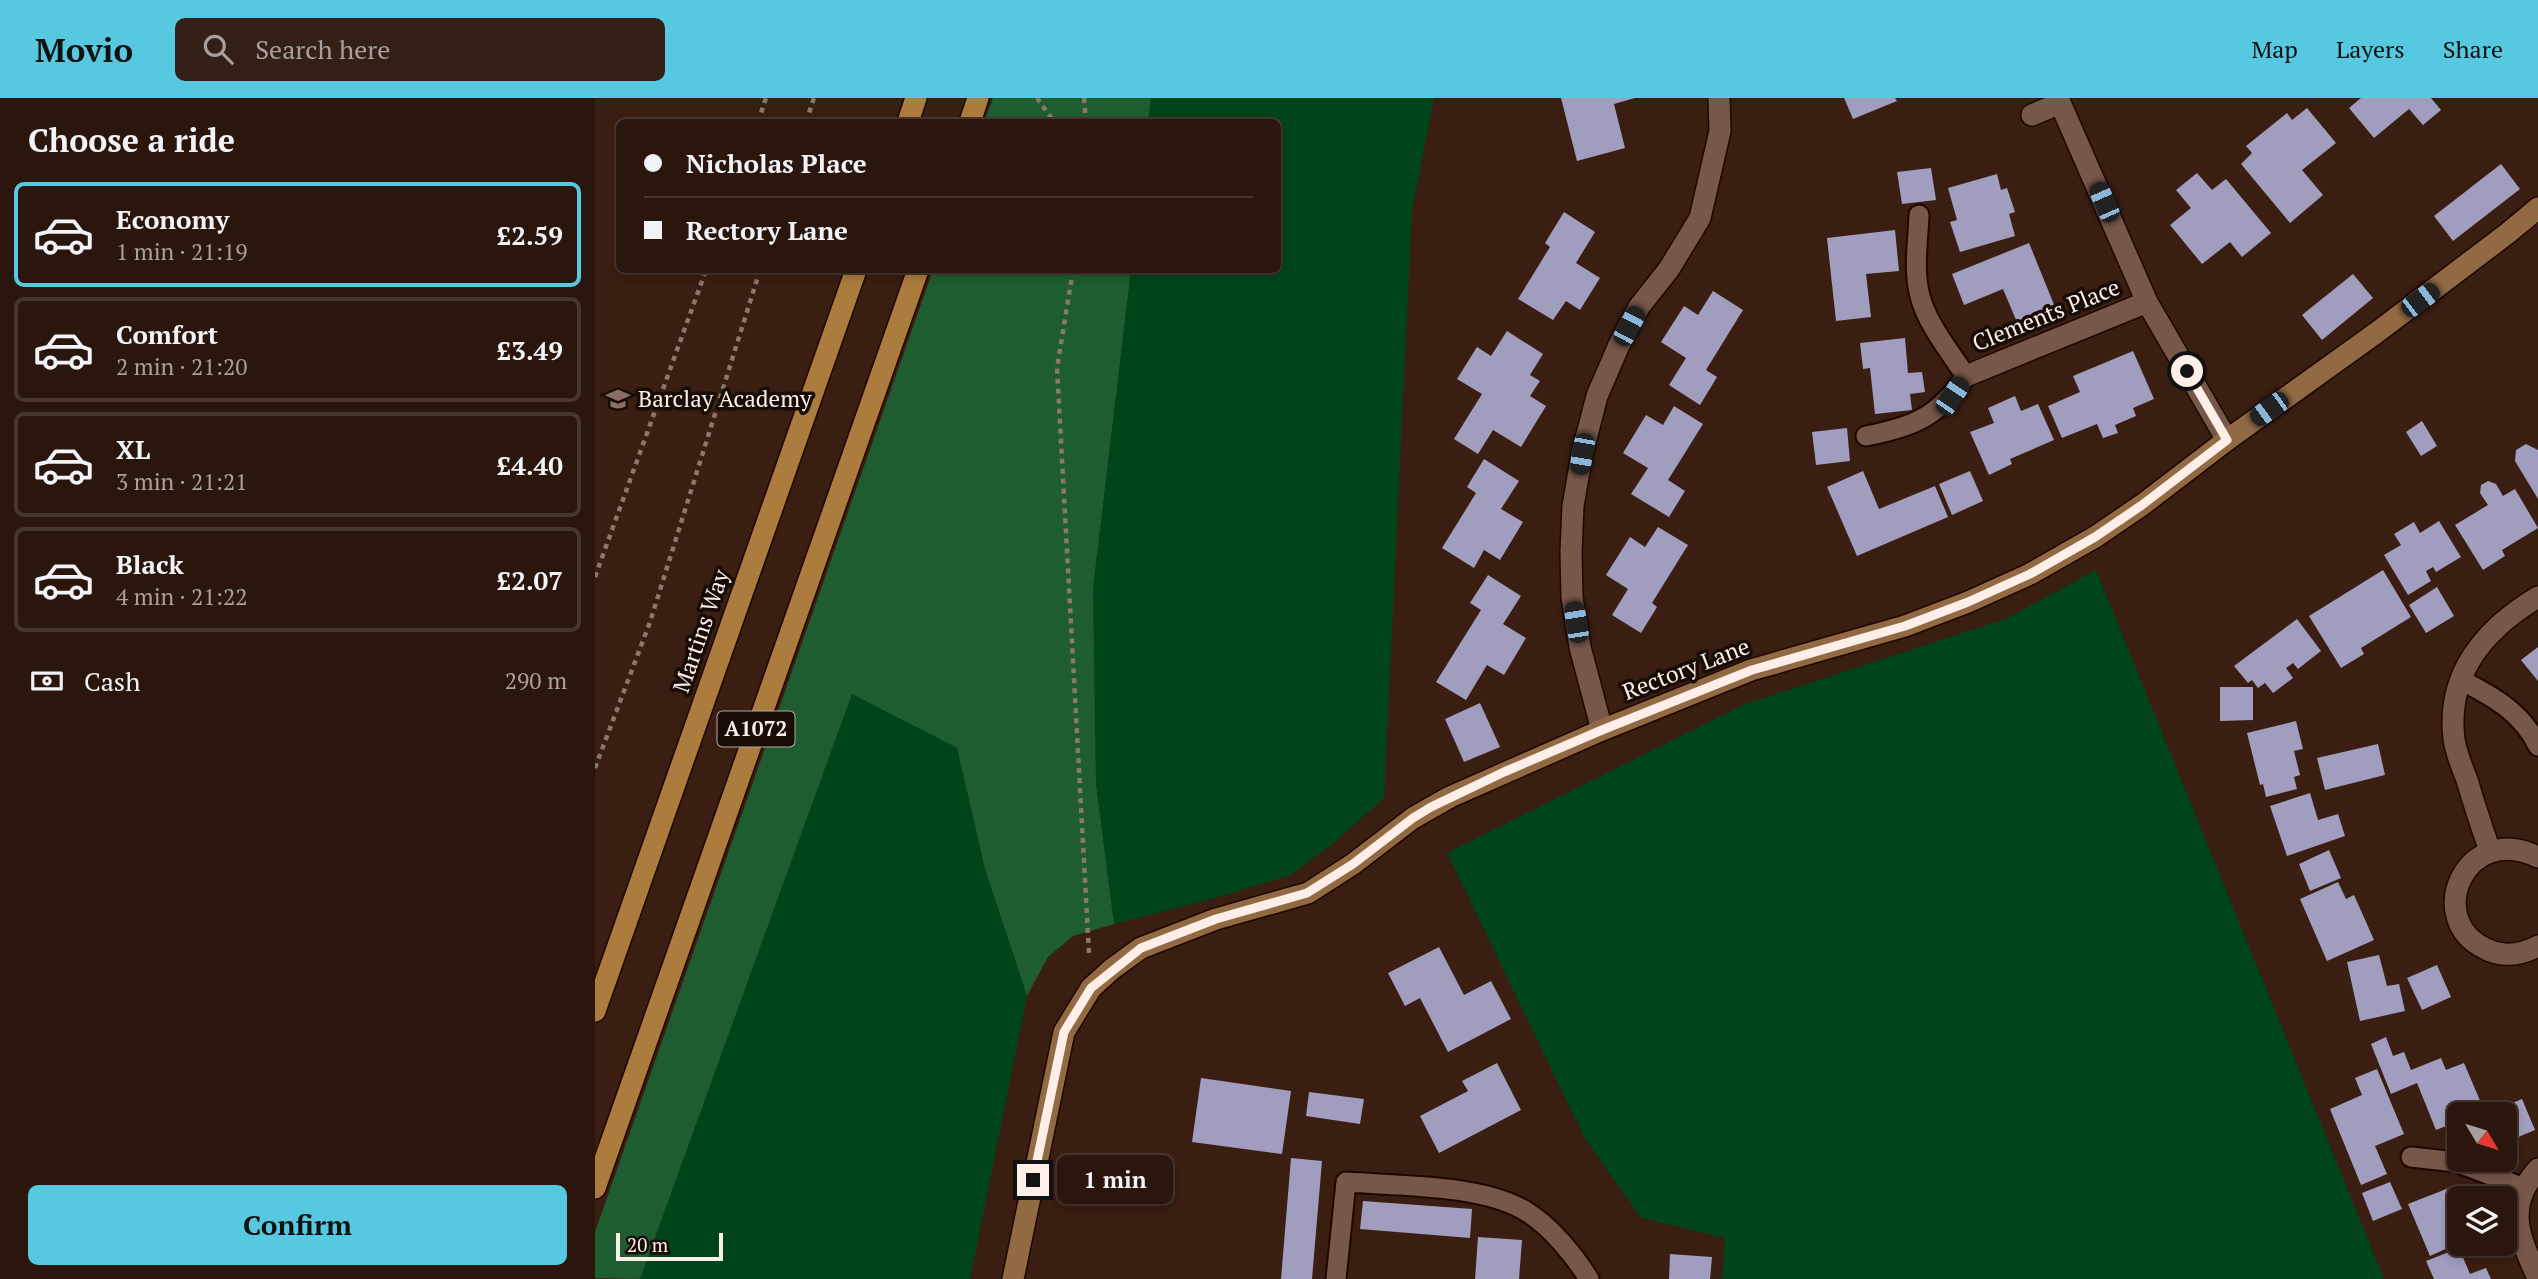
<!DOCTYPE html>
<meta charset="utf-8">
<style>
:root{--surface:#2b160d;--page:#331f16;--text:#f1f3f6;--muted:#a69f9d;--line:#47352e;--accent:#56c9e0}
body{margin:0;font-family:"PT Serif",serif;background:var(--page);color:var(--text);height:100vh;display:flex;flex-direction:column;font-size:26px;white-space:nowrap}
*{box-sizing:border-box;margin:0}
p{font-size:23px;color:var(--muted)}
.icon{flex:none;width:38px;height:38px;fill:none;stroke:currentColor;stroke-width:2;stroke-linecap:round;stroke-linejoin:round}
.map{position:relative;flex:1;overflow:hidden}
.side{display:flex;flex-direction:column;background:var(--surface);width:595px}
.side>*{flex:none}
.guide{position:absolute;left:21px;top:21px;width:665px;height:154px;border-radius:10px;box-shadow:0 4px 10px #0003,0 0 0 2px var(--line);display:grid;align-content:center;height:154px;padding:0 28px;background:var(--surface)}
.needle{width:46px;rotate:128deg}
.controls{position:absolute;left:1852px;top:1004px;display:grid;gap:14px}
.controls a{display:grid;place-items:center;width:70px;height:70px;border-radius:10px;background:var(--surface);box-shadow:0 4px 10px #0003,0 0 0 2px var(--line);font-size:35px}
.scale{position:absolute;left:21px;bottom:18px;width:107px;box-sizing:border-box;padding-left:7px;border:4px solid #fdeee7;border-top:0;font-size:19px;line-height:24px;white-space:nowrap;color:#fdeee7;-webkit-text-stroke:5px #180c06;paint-order:stroke}
.end{position:absolute;width:32px;height:32px;margin:-16px;border:9px solid #fdeee7;background:#111;box-shadow:0 0 0 4px #111}
.from{border-radius:50%}
.bubble{position:absolute;height:49px;border-radius:10px;background:var(--surface);box-shadow:0 4px 10px #0003,0 0 0 2px var(--line);font-size:23px;font-weight:700;line-height:49px;text-align:center}
.car{position:absolute;width:21px;height:42px;margin:-21px -10px;border-radius:9px;box-shadow:0 0 5px 2px #0007;background:linear-gradient(#222 24%,#8ab4d8 0 40%,#222 0 76%,#8ab4d8 0 86%,#222 0)}
.guide b{display:flex;align-items:center;gap:24px;height:66px;font-size:26px}
.guide b+b{border-top:2px solid var(--line)}
.guide i{width:18px;height:18px;background:var(--text)}
ul{padding:0;list-style:none}
li{display:flex;align-items:center;gap:21px;height:105px;margin:0 14px 10px;padding:0 14px;border:4px solid var(--line);border-radius:10px}
li div{flex:1}
li b{display:block;font-size:26px}
li em{font-style:normal;font-weight:700}
li.selected{border-color:var(--accent)}
li>.icon{width:63px;height:63px;stroke-width:1.5}
h2{padding:0 28px;font-size:32px;line-height:84px}
.pay{display:flex;align-items:center;gap:18px;height:77px;padding:0 28px;font-size:26px}
.pay p{margin-inline-start:auto}
.button{display:flex;gap:14px;margin-top:auto;padding:14px 28px}
.button a{flex:1;height:80px;border-radius:10px;background:var(--accent);color:#111;font-size:28px;font-weight:700;line-height:80px;text-align:center}
header{display:flex;align-items:center;gap:42px;box-sizing:border-box;height:98px;padding:0 35px;background:var(--accent);color:#111}
header strong{font-size:33px}
nav{display:flex;gap:38px;margin-inline-start:auto;font-size:24px}
.search{width:490px;height:63px;background:var(--page);display:flex;align-items:center;gap:18px;box-sizing:border-box;padding:0 24px;border-radius:10px;color:var(--muted);font-size:26px}
main{display:flex;flex:1;min-height:0}
.map>svg:first-child{display:block}
.green{fill:#00441a}
.forest{fill:#1d5d2f}
.building{fill:#a19dbe}
.lines{fill:none;stroke-linecap:round;stroke-linejoin:round}
.lane-casing{stroke:#1f0700;stroke-width:23}
.street-casing{stroke:#1f0700;stroke-width:24}
.secondary-casing{stroke:#1f0700;stroke-width:24}
.primary-casing{stroke:#1f0700;stroke-width:24}
.path{stroke:#8d776d;stroke-width:4.5;stroke-dasharray:5 5;stroke-linecap:butt}
.lane{stroke:#775749;stroke-width:19}
.street{stroke:#775749;stroke-width:21}
.secondary{stroke:#916a44;stroke-width:21}
.primary{stroke:#ac7c3e;stroke-width:21}
.route{stroke:#fdeee7;stroke-width:9}
.labels{text-anchor:middle;stroke-width:7;stroke-linejoin:round;paint-order:stroke}
.shield{fill:#180c06;stroke:#b8aaa4;stroke-width:2}
.shield-label{font-size:21px;font-weight:bold;fill:#fdeee7}
.street-label{font-size:23px;fill:#fdeee7;stroke:#180c06}
.poi-label{font-size:23px;fill:#fdeee7;stroke:#180c06;text-anchor:start}
</style>
<header>
<strong>Movio</strong>
<div class="search"><svg class="icon" aria-label="search" viewBox="0 0 24 24"><circle cx="10" cy="10" r="6"/><path d="M15 15l6 6"/></svg>Search here</div>
<nav><a>Map</a><a>Layers</a><a>Share</a></nav>
</header>
<main>
<section class="side">
<h2>Choose a ride</h2>
<ul>
<li class="selected"><svg class="icon" aria-label="car" viewBox="0 0 24 24"><path d="M5 17H2v-5l4-1 3-4h7l3 4 3 1v5h-3M9 17h6M6 11h13"/><circle cx="7" cy="17" r="2"/><circle cx="17" cy="17" r="2"/></svg><div><b>Economy</b><p>1 min · 21:19</p></div><em>£2.59</em></li>
<li><svg class="icon" aria-label="car" viewBox="0 0 24 24"><path d="M5 17H2v-5l4-1 3-4h7l3 4 3 1v5h-3M9 17h6M6 11h13"/><circle cx="7" cy="17" r="2"/><circle cx="17" cy="17" r="2"/></svg><div><b>Comfort</b><p>2 min · 21:20</p></div><em>£3.49</em></li>
<li><svg class="icon" aria-label="car" viewBox="0 0 24 24"><path d="M5 17H2v-5l4-1 3-4h7l3 4 3 1v5h-3M9 17h6M6 11h13"/><circle cx="7" cy="17" r="2"/><circle cx="17" cy="17" r="2"/></svg><div><b>XL</b><p>3 min · 21:21</p></div><em>£4.40</em></li>
<li><svg class="icon" aria-label="car" viewBox="0 0 24 24"><path d="M5 17H2v-5l4-1 3-4h7l3 4 3 1v5h-3M9 17h6M6 11h13"/><circle cx="7" cy="17" r="2"/><circle cx="17" cy="17" r="2"/></svg><div><b>Black</b><p>4 min · 21:22</p></div><em>£2.07</em></li>
</ul>
<div class="pay"><svg class="icon" aria-label="cash" viewBox="0 0 24 24"><path d="M3 7h18v10H3z"/><circle cx="12" cy="12" r="2"/></svg>Cash<p>290 m</p></div>
<div class="button"><a>Confirm</a></div>
</section>
<div class="map">
<svg width="1943" height="1181" viewBox="0 0 1943 1181">
<rect width="100%" height="100%" fill="#391e11"/>
<g class="green">
<path d="M556,0H839L817,112L789,700L740,744L696,777L613,802L519,826L501,686L498,491L536,172H682V24H553Z"/>
<path d="M1501,472L1789,1181H1127L1130,1140L1046,1120L989,1039L852,755L1150,606L1410,521Z"/>
<path d="M257,596L362,650L390,771L432,898L375,1181H45Z"/>
</g>
<g class="forest">
<path d="M398,0H556L553,24H389Z"/>
<path d="M338,172H536L498,491L501,686L519,826L478,838L453,859L432,898L390,771L362,650L257,596L45,1181L0,1180V1134Z"/>
</g>
<g class="building">
<path d="M966,0H1040L1019,6L1030,50L982,63Z"/>
<path d="M1249,0H1300L1302,3L1258,21Z"/>
<path d="M1766,0H1836L1846,12L1828,27L1814,11L1779,40L1754,10Z"/>
<path d="M1712,10L1741,45L1707,72L1728,97L1695,125L1646,66L1657,55L1651,48L1692,15L1697,22Z"/>
<path d="M1906,66L1925,91L1858,143L1839,118Z"/>
<path d="M1336,70L1341,102L1307,106L1302,74Z"/>
<path d="M1602,75L1617,92L1631,81L1676,135L1647,159L1635,144L1607,166L1575,127L1596,110L1581,92Z"/>
<path d="M1402,76L1406,92L1412,90L1420,114L1414,116L1420,138L1365,154L1355,124L1362,122L1353,90Z"/>
<path d="M969,114L1000,134L981,165L1005,180L985,212L971,203L958,222L923,201L955,149L950,145Z"/>
<path d="M1300,132L1304,173L1271,176L1276,219L1241,223L1232,140Z"/>
<path d="M1434,145L1462,214L1424,229L1408,191L1369,207L1357,176Z"/>
<path d="M1758,176L1778,200L1727,242L1707,217Z"/>
<path d="M1118,193L1148,212L1111,272L1122,279L1105,307L1074,287L1091,260L1066,244L1089,208L1103,217Z"/>
<path d="M912,233L948,256L935,277L945,283L935,298L951,308L926,349L898,332L883,356L859,341L887,296L862,281L882,249L896,258Z"/>
<path d="M1310,240L1313,275L1327,274L1330,294L1315,296L1317,312L1280,316L1275,270L1268,271L1265,245Z"/>
<path d="M1538,253L1559,301L1538,310L1541,318L1520,327L1523,335L1508,340L1502,326L1467,340L1453,308L1485,294L1478,278Z"/>
<path d="M1420,298L1426,313L1443,306L1459,342L1415,361L1417,366L1394,377L1375,334L1399,325L1393,310Z"/>
<path d="M1079,308L1108,326L1073,382L1090,393L1074,419L1036,396L1053,370L1028,355L1051,317L1068,327Z"/>
<path d="M1827,323L1842,348L1826,358L1811,334Z"/>
<path d="M1252,330L1255,363L1221,367L1217,334Z"/>
<path d="M1931,346L1943,352V401L1920,363L1921,352Z"/>
<path d="M889,361L924,383L906,411L928,424L905,462L889,452L879,470L847,450L881,395L872,389Z"/>
<path d="M1268,373L1284,411L1340,388L1353,419L1262,458L1232,389Z"/>
<path d="M1375,373L1388,403L1357,417L1344,386Z"/>
<path d="M1893,383L1901,386L1908,398L1920,391L1943,430L1907,452L1910,458L1888,472L1860,427L1893,407L1885,395L1886,387Z"/>
<path d="M1844,423L1866,459L1841,474L1838,469L1831,473L1836,483L1813,497L1789,457L1806,447L1799,436L1819,424L1825,435Z"/>
<path d="M1063,429L1093,447L1057,505L1062,509L1046,535L1017,517L1033,491L1011,477L1035,439L1050,449Z"/>
<path d="M1788,472L1816,519L1766,550L1769,556L1746,570L1714,518Z"/>
<path d="M893,477L926,498L908,526L931,540L909,577L892,567L871,602L841,584L886,512L875,505Z"/>
<path d="M1842,489L1859,518L1831,535L1814,507Z"/>
<path d="M1702,521L1726,553L1703,571L1698,565L1691,570L1698,580L1678,595L1670,585L1663,590L1657,582L1653,585L1639,568Z"/>
<path d="M1943,549V583L1926,562Z"/>
<path d="M1625,589H1658V622L1625,623Z"/>
<path d="M885,605L905,649L869,664L850,621Z"/>
<path d="M1701,623L1708,651L1699,653L1705,677L1699,679L1702,691L1671,699L1668,686L1665,687L1652,635Z"/>
<path d="M1783,646L1790,677L1730,692L1722,660Z"/>
<path d="M1715,695L1723,722L1743,716L1750,738L1692,758L1675,708Z"/>
<path d="M1734,752L1746,780L1715,793L1704,766Z"/>
<path d="M1743,784L1751,801L1759,797L1779,842L1732,863L1705,801Z"/>
<path d="M844,849L869,897L896,883L916,921L853,954L825,900L810,908L793,875Z"/>
<path d="M1784,857L1792,888L1804,886L1810,913L1765,923L1752,864Z"/>
<path d="M1842,867L1856,899L1827,912L1812,880Z"/>
<path d="M1791,939L1798,958L1809,954L1816,972L1846,960L1851,972L1869,965L1889,1012L1878,1017H1864V1023L1841,1032L1822,985L1796,996L1776,946Z"/>
<path d="M902,965L926,1012L844,1055L825,1018L873,993L867,983Z"/>
<path d="M1782,971L1809,1036L1780,1048L1792,1076L1766,1087L1735,1011L1767,997L1760,980Z"/>
<path d="M606,980L696,993L687,1056L597,1044Z"/>
<path d="M714,994L769,1001L765,1026L711,1018Z"/>
<path d="M1927,1001L1940,1032L1909,1045V1017H1897L1896,1014Z"/>
<path d="M696,1060L727,1063L717,1181H686Z"/>
<path d="M1795,1084L1807,1111L1778,1123L1767,1095Z"/>
<path d="M1859,1088L1864,1100V1145L1835,1158L1813,1106Z"/>
<path d="M768,1103L877,1111L875,1140L765,1131Z"/>
<path d="M883,1139L927,1142L924,1181H880Z"/>
<path d="M1864,1150L1875,1176L1891,1170L1896,1181H1839L1831,1163Z"/>
<path d="M1075,1156L1117,1159L1115,1181H1074Z"/>
</g>
<g class="lines">
<g class="lane-casing">
<g id="lane">
<path d="M1271,338C1318,329 1343,319 1371,278C1356,256 1331,224 1325,198C1318,173 1323,143 1324,117"/>
<path d="M1866,582C1897,598 1927,614 1943,648"/>
<path d="M1816,1059L1861,1064L1929,1090"/>
<path d="M741,1181L751,1084C803,1088 888,1086 932,1114C956,1129 979,1157 994,1181"/>
</g>
</g>
<g class="street-casing">
<g id="street">
<path d="M1463,0L1552,204L1632,342"/>
<path d="M1437,17L1465,5"/>
<path d="M1371,278L1552,204"/>
<path d="M1007,632L985,549L977,499L976,454L978,408L987,356L1002,298L1024,247L1044,209L1074,171L1105,120L1125,33L1124,0"/>
<path d="M1895,753C1887,730 1879,706 1872,682C1867,669 1861,655 1859,641C1851,575 1890,531 1943,499"/>
<path d="M1943,759C1870,723 1828,822 1891,851C1909,860 1926,857 1943,848"/>
<path d="M1943,1071C1909,1109 1925,1140 1943,1180"/>
</g>
</g>
<g class="secondary-casing">
<path id="secondary" d="M418,1181L469,934L496,890L517,871L546,850L621,821L713,795L758,766L818,720L855,699L1007,632L1156,572L1310,528L1373,504L1435,476L1500,439L1547,407L1632,342L1781,235L1913,135L1943,110"/>
</g>
<g class="primary-casing">
<g id="primary">
<path d="M313,24L321,0"/>
<path d="M375,24L383,0"/>
<path d="M0,913L261,172"/>
<path d="M0,1090L323,172"/>
</g>
</g>
<g class="path">
<path d="M442,0L459,24"/>
<path d="M489,0L491,24"/>
<path d="M163,24L171,0"/>
<path d="M211,24L219,0"/>
<path d="M478,172L462,270L494,855"/>
<path d="M0,479L111,172"/>
<path d="M0,670L55,524L165,172"/>
</g>
<use href="#lane" class="lane"/>
<use href="#street" class="street"/>
<use href="#secondary" class="secondary"/>
<use href="#primary" class="primary"/>
</g>
<g class="lines">
<path class="route" d="M438,1082L469,934L496,890L546,850L621,821L712,795L758,766L818,720L836,709L909,674L1007,632L1157,572L1310,528L1373,504L1435,476L1500,439L1547,407L1632,342L1592,273"/>
</g>
<defs>
<g id="school-bare" transform="scale(1.89)"><path d="M0-5L7-2L0 1L-7-2ZM-4 1L0 2.5L4 1V4Q0 6-4 4Z" fill="#8d6e63" stroke="#180c06" stroke-width="2.5" paint-order="stroke"/></g>
</defs>
<g fill-rule="evenodd">
<use href="#school-bare" x="23" y="301"/>
</g>
<g class="labels">
<rect class="shield" x="122.5" y="613.5" width="77" height="35" rx="5"/>
<g class="shield-label">
<text x="161" y="638">A1072</text>
</g>
<g class="street-label">
<text transform="translate(1451 217) rotate(-22)" y="8">Clements Place</text>
<text transform="translate(106 533) rotate(-71)" y="8">Martins Way</text>
<text transform="translate(1091 571) rotate(-21)" y="8">Rectory Lane</text>
</g>
<g class="poi-label">
<text x="43" y="309">Barclay Academy</text>
</g>
</g>
</svg>
<div class="controls">
<a><svg class="needle" viewBox="-14 -14 28 28"><path d="M0-13l5 13h-10z" fill="#e53935"/><path d="M0 13l5-13h-10z" fill="#a69f9d"/></svg></a>
<a><svg class="icon" aria-label="layers" viewBox="0 0 24 24"><path d="M12 4l9 5-9 5-9-5zM3 14l9 5 9-5"/></svg></a>
</div>
<div class="scale">20 m</div>
<i class="end from" style="left:1592px;top:273px"></i>
<i class="end" style="left:438px;top:1082px"></i>
<div class="bubble" style="left:462px;top:1057px;width:116px">1 min</div>
<i class="car" style="left:1509px;top:104px;rotate:336deg"></i>
<i class="car" style="left:1825px;top:202px;rotate:53deg"></i>
<i class="car" style="left:1034px;top:228px;rotate:28deg"></i>
<i class="car" style="left:1357px;top:298px;rotate:34deg"></i>
<i class="car" style="left:1674px;top:311px;rotate:234deg"></i>
<i class="car" style="left:987px;top:356px;rotate:190deg"></i>
<i class="car" style="left:981px;top:524px;rotate:351deg"></i>
<div class="guide">
<b><i class="from"></i>Nicholas Place</b>
<b><i></i>Rectory Lane</b>
</div>
</div>
</main>
